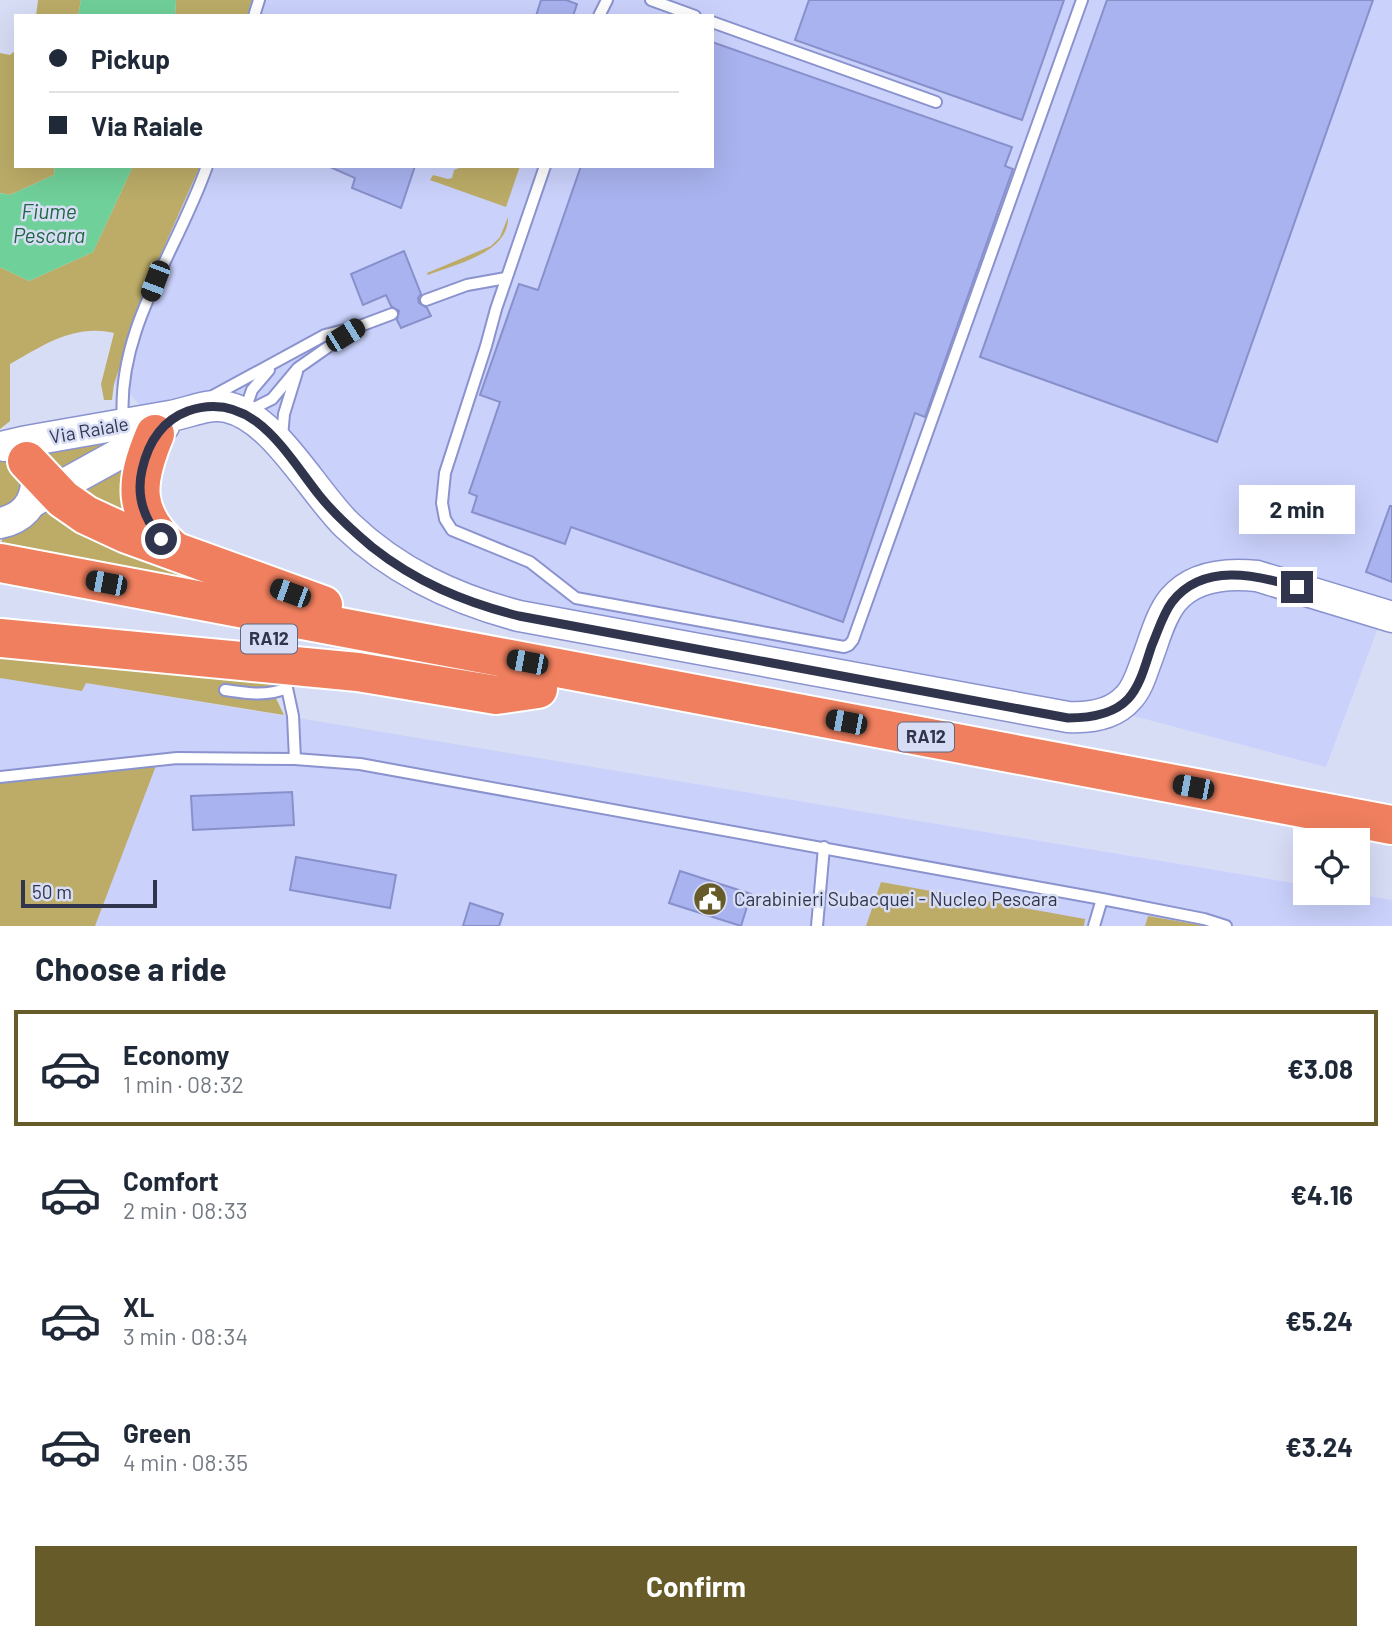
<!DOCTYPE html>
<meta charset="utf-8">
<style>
:root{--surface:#fff;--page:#f6f6f7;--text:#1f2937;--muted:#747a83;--line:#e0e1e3;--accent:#675c29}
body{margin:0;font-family:Barlow,sans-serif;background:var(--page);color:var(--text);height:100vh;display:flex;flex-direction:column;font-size:26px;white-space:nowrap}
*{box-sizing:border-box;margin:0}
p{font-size:23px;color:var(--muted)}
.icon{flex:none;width:38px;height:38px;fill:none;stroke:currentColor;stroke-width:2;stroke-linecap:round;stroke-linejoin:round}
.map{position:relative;height:926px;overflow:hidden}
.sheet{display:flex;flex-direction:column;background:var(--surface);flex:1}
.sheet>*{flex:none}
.guide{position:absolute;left:14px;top:14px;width:700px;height:154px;border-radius:0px;box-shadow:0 7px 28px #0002;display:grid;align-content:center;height:154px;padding:0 35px;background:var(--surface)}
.buttons{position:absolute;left:1293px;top:828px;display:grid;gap:14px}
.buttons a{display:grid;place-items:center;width:77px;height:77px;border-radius:0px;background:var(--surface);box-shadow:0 7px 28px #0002;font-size:35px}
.scale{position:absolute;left:21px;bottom:18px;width:136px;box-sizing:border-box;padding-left:7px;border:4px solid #30344d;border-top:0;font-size:19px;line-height:24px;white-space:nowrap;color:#30344d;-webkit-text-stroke:5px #d8ddf6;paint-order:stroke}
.end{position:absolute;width:32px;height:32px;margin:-16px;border:9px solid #30344d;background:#fff;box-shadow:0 0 0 4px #fff}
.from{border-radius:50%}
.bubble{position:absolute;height:49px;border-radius:0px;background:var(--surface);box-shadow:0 7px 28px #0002;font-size:23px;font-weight:700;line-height:49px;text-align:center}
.car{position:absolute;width:21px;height:42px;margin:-21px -10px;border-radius:9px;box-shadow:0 0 5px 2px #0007;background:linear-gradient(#222 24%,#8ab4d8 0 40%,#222 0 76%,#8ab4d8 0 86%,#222 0)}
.guide b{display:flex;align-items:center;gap:24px;height:66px;font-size:26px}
.guide b+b{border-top:2px solid var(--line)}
.guide i{width:18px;height:18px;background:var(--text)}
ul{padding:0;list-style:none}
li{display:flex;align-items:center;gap:21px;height:116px;margin:0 14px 10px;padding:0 21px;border:4px solid transparent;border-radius:0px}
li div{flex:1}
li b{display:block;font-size:26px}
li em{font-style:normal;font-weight:700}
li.selected{border-color:var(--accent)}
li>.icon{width:63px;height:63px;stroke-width:1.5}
h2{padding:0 35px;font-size:32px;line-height:84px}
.action{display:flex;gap:14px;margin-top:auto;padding:14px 35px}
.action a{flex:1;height:80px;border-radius:0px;background:var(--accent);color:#fff;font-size:28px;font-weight:700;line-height:80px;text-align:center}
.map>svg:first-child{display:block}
.built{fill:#cad1fb}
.green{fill:#bcac68}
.water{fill:#70d099}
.building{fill:#a9b3ef;stroke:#8790cb;stroke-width:2}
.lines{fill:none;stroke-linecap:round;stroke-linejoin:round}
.lane-casing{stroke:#8a93ce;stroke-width:14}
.secondary-casing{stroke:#8a93ce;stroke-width:33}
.highway-casing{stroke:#fff;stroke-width:42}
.lane{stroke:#fff;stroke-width:10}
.secondary{stroke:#fff;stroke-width:30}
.highway{stroke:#ef7f5e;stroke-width:38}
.route{stroke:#30344d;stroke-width:9}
.labels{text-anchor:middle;stroke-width:5;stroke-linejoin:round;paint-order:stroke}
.shield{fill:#d8ddf6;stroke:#626780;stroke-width:2}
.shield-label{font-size:18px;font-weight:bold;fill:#30344d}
.street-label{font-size:19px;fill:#30344d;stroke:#d8ddf6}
.poi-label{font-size:19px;fill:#30344d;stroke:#d8ddf6;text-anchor:start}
.water-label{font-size:21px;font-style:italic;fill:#216642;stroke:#d8ddf6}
</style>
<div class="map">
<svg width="1392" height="926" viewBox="0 0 1392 926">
<rect width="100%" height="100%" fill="#d8ddf6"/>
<g class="built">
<path d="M252,0H1392V602L1388,601L1326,767L1130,715L490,596L442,578L382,536L320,476L296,440L269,410L217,390L195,399L141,406L127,391L114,384L149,281L200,166H712V16H247Z"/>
<path d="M0,678L82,691L86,683L1305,885L1306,892L1350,893L1392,900V926H0Z"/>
</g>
<g class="green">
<path d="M38,0H81L78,16H36Z"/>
<path d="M176,0H252L247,16H175Z"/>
<path d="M16,50V166H55L54,175L10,195L0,193V53L10,55Z"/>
<path d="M133,166H200L149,281L114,384L112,400H104L101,384L114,333C74,324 44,345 10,364V421L0,429V267L29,281L93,252Z"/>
<path d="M464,166H520L506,207L430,180L433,175L448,179L452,178L454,170Z"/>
<path d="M508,217C509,253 456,264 428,275L427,273L491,246L500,237Z"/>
<path d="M146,429L56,475L30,447Z"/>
<path d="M140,449L141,521L67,492Z"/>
<path d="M0,457C31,466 31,500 0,509Z"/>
<path d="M54,503L248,592L2,546V535Z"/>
<path d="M0,650L273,681L271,688L284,715L86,683L82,691L0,678Z"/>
<path d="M157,763L95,926H0V776Z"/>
<path d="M881,882L1085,919L1084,926H866Z"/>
<path d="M1148,916L1206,926H1145Z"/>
</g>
<g class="water">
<path d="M81,0H176L175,16H78Z"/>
<path d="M55,166H133L93,252L29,281L0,267V193L10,195L54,175Z"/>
</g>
<g class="building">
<path d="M541,0H566L577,4L573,16H536Z"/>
<path d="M809,0H1064L1022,120L795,40Z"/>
<path d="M1107,0H1373L1217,442L980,357Z"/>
<path d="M712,42L1012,147L1005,166L1013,169L925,417L915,413L843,622L571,527L565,544L472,512L477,496L469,493L500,402L480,395L519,284L538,290L581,166H712Z"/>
<path d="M328,166H415L401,208L352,188L355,178Z"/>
<path d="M404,251L421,294L418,298L419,303L427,308L431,316L401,328L397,320L399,311L391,306L386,295L363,305L351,274Z"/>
<path d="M1390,506H1392V582L1366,572Z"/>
<path d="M292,792L294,825L193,830L191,796Z"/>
<path d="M296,857L396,875L390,908L290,890Z"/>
<path d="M680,871L751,894L741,926L669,903Z"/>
<path d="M470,903L503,914L499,926H463Z"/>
</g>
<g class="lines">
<g class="lane-casing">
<g id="lane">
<path d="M651,0L695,16"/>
<path d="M254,16L259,0"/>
<path d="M599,16L607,0"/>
<path d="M712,22L936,102"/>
<path d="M545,166L496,309L486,346L445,473L442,503L445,519L452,530L530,562L576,598L844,647L849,645L853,640L1082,0"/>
<path d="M426,300L467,285L506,278"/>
<path d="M211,397L325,335L360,326L392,314"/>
<path d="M245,410L252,390L269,370"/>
<path d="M246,412L272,399L298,368L348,333"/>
<path d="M123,421C116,329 178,250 207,166"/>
<path d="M282,437L284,414L297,372"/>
<path d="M287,688L293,716L295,759"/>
<path d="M225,690C246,693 266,697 287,688L289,672"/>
<path d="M0,777L177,758L295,759L360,764L1102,899L1204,919L1226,926"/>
<path d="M817,926L824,847"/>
<path d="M1094,926L1102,899"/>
</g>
</g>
<g class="secondary-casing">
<g id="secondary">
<path d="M5,446L22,442C71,433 120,425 170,416C190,413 205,403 227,407C274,417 313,492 347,525C396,572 454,599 519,616L1068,717C1089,718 1113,715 1128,698C1138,688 1142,672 1147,659C1154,641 1160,616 1173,600C1194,575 1228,573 1257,576L1392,617"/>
<path d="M32,502L155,434L164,426"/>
<path d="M0,523C21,519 35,505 36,483"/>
</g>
</g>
<g class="highway-casing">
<g id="highway">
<path d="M155,434C135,482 131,513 173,550"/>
<path d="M27,461L63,499L86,515L127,534L323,605"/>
<path d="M0,563L1392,825"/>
<path d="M0,638L358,672L496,695L538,689"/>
</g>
</g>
<use href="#lane" class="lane"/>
<use href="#secondary" class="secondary"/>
<use href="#highway" class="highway"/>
</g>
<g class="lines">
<path class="route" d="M161,539C144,519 136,496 142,470C148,443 161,421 188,411C252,389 285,452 319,495C334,514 353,531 372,547C416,582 464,602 519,616L1068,718C1089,718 1113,715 1128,699C1141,685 1146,662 1152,645C1158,631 1163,614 1172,602C1203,562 1257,575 1297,587"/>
</g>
<defs>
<g id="civic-disc" transform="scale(1.75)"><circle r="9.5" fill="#675c29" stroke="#d8ddf6"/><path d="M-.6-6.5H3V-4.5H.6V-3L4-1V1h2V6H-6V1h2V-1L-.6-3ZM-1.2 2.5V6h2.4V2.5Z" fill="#fff"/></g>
</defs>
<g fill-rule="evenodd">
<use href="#civic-disc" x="710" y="899"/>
</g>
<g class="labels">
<g class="shield">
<rect x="241" y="624.5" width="56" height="29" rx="5"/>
<rect x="898" y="722.5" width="56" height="29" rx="5"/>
</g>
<g class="shield-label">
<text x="269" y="645">RA12</text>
<text x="926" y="743">RA12</text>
</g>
<g class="street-label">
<text transform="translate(89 430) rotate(-10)" y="7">Via Raiale</text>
</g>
<g class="poi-label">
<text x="734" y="906">Carabinieri Subacquei - Nucleo Pescara</text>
</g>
<g class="water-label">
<text x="49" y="219">Fiume<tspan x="49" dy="24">Pescara</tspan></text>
</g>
</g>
</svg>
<div class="buttons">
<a><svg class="icon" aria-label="locate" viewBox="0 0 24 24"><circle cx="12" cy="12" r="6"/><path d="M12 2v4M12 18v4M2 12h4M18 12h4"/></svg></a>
</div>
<div class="scale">50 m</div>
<i class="end from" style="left:161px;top:539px"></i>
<i class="end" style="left:1297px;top:587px"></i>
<div class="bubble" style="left:1239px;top:485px;width:116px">2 min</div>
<i class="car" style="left:155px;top:281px;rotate:201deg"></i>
<i class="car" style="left:345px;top:335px;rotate:58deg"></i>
<i class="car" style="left:106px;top:583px;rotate:281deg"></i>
<i class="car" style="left:290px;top:593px;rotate:290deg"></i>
<i class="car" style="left:527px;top:662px;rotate:281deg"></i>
<i class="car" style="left:846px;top:722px;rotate:281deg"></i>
<i class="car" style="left:1193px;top:787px;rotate:281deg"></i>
<div class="guide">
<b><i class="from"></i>Pickup</b>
<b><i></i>Via Raiale</b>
</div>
</div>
<section class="sheet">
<h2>Choose a ride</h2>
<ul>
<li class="selected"><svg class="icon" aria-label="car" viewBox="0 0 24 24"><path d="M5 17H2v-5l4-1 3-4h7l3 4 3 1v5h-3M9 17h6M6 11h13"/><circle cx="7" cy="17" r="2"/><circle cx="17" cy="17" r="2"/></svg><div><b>Economy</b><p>1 min · 08:32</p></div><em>€3.08</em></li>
<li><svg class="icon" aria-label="car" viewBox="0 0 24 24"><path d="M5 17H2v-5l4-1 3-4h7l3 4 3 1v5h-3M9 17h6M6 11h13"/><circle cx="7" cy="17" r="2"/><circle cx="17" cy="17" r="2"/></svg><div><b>Comfort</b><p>2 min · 08:33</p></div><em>€4.16</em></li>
<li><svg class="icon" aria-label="car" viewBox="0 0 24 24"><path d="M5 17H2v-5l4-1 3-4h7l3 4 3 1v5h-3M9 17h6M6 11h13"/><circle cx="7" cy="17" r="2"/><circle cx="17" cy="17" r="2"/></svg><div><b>XL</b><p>3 min · 08:34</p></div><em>€5.24</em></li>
<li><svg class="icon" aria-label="car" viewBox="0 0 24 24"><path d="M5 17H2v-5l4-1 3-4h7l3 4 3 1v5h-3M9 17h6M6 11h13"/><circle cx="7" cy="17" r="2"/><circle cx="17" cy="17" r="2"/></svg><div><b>Green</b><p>4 min · 08:35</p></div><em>€3.24</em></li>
</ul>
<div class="action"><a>Confirm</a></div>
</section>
